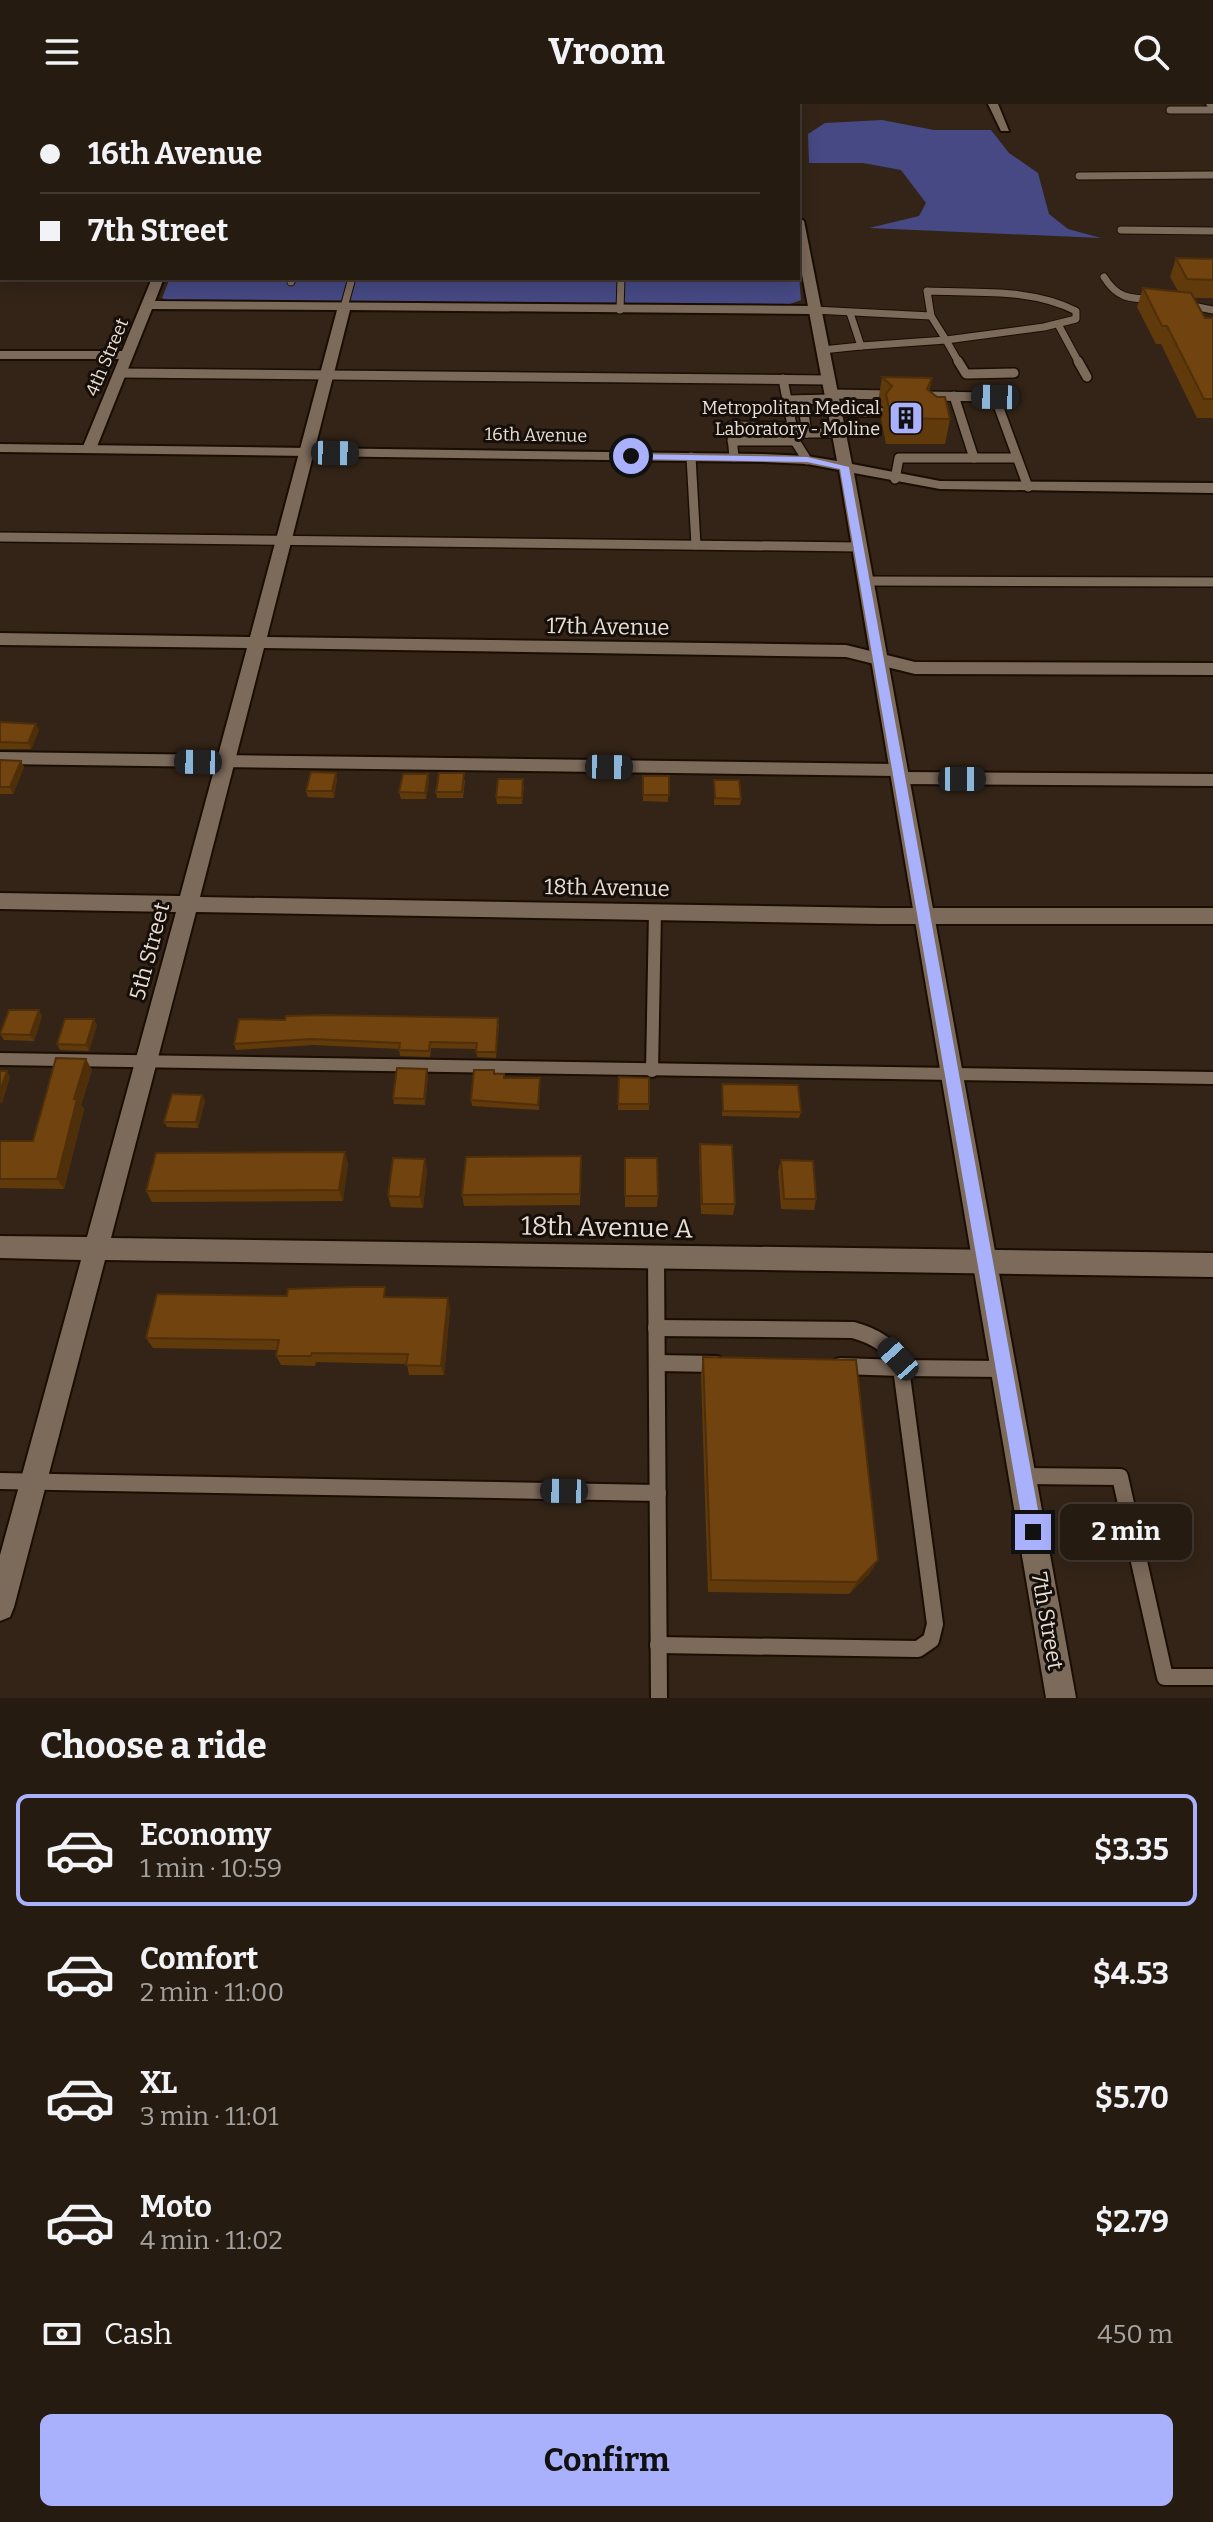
<!DOCTYPE html>
<meta charset="utf-8">
<style>
:root{--surface:#261b11;--page:#32281f;--text:#f1f3f6;--muted:#a4a19f;--line:#423931;--accent:#a9b0fc}
body{margin:0;font-family:Bitter,serif;background:var(--page);color:var(--text);height:100vh;display:flex;flex-direction:column;font-size:30px;white-space:nowrap}
*{box-sizing:border-box;margin:0}
p{font-size:26px;color:var(--muted)}
.icon{flex:none;width:44px;height:44px;fill:none;stroke:currentColor;stroke-width:2;stroke-linecap:round;stroke-linejoin:round}
.map{position:relative;height:1594px;overflow:hidden}
.sheet{display:flex;flex-direction:column;background:var(--surface);flex:1}
.sheet>*{flex:none}
.hud{position:absolute;left:0px;top:0px;width:800px;height:176px;box-shadow:0 4px 20px #0003,0 0 0 2px var(--line);display:grid;align-content:center;height:176px;padding:0 40px;background:var(--surface)}
.end{position:absolute;width:36px;height:36px;margin:-18px;border:10px solid #a9b0fc;background:#111;box-shadow:0 0 0 4px #111}
.from{border-radius:50%}
.bubble{position:absolute;height:56px;border-radius:12px;background:var(--surface);box-shadow:0 4px 20px #0003,0 0 0 2px var(--line);font-size:26px;font-weight:700;line-height:56px;text-align:center}
.car{position:absolute;width:24px;height:48px;margin:-24px -12px;border-radius:10px;box-shadow:0 0 6px 2px #0007;background:linear-gradient(#222 24%,#8ab4d8 0 40%,#222 0 76%,#8ab4d8 0 86%,#222 0)}
.hud b{display:flex;align-items:center;gap:28px;height:76px;font-size:30px}
.hud b+b{border-top:2px solid var(--line)}
.hud i{width:20px;height:20px;background:var(--text)}
ul{padding:0;list-style:none}
li{display:flex;align-items:center;gap:24px;height:112px;margin:0 16px 12px;padding:0 24px;border:4px solid transparent;border-radius:12px}
li div{flex:1}
li b{display:block;font-size:30px}
li em{font-style:normal;font-weight:700}
li.selected{border-color:var(--accent)}
li>.icon{width:72px;height:72px;stroke-width:1.5}
h2{padding:0 40px;font-size:36px;line-height:96px}
.pay{display:flex;align-items:center;gap:20px;height:88px;padding:0 40px;font-size:30px}
.pay p{margin-inline-start:auto}
.cta{display:flex;gap:16px;margin-top:auto;padding:16px 40px}
.cta a{flex:1;height:92px;border-radius:12px;background:var(--accent);color:#111;font-size:32px;font-weight:700;line-height:92px;text-align:center}
header{display:flex;justify-content:space-between;align-items:center;height:104px;padding:0 40px;background:var(--surface);font-size:36px;font-weight:700}
.map>svg:first-child{display:block}
.green{fill:#464983}
.lines{fill:none;stroke-linecap:round;stroke-linejoin:round}
.service-far3-casing{stroke:#1a0d02;stroke-width:9}
.service-far2-casing{stroke:#1a0d02;stroke-width:12}
.service-far1-casing{stroke:#1a0d02;stroke-width:16}
.service-casing{stroke:#1a0d02;stroke-width:20}
.minor-casing{stroke:#1a0d02;stroke-width:4}
.tertiary-casing{stroke:#1a0d02;stroke-width:4}
.service-far3{stroke:#7c6a5b;stroke-width:7}
.service-far2{stroke:#7c6a5b;stroke-width:9}
.service-far1{stroke:#7c6a5b;stroke-width:12}
.service{stroke:#7c6a5b;stroke-width:16}
.minor{fill:#7c6a5b;fill-rule:evenodd}
.tertiary{fill:#7c6a5b;fill-rule:evenodd}
.wall{fill:#613a0c}
.shaded-wall{fill:#4f2f0a}
.building{fill:#71430e;stroke:#4f2f0a;stroke-width:2}
.route{fill:#a9b0fc}
.labels{text-anchor:middle;stroke-width:6;stroke-linejoin:round;paint-order:stroke}
.far-street-label{font-size:18px;fill:#e8ded5;stroke:#160f09}
.far-poi-label{font-size:18px;fill:#e8ded5;stroke:#160f09;text-anchor:end}
.street-label{font-size:22px;fill:#e8ded5;stroke:#160f09}
.near-street-label{font-size:26px;fill:#e8ded5;stroke:#160f09}
</style>
<header><svg class="icon" aria-label="menu" viewBox="0 0 24 24"><path d="M4 6h16M4 12h16M4 18h16"/></svg>Vroom<svg class="icon" aria-label="search" viewBox="0 0 24 24"><circle cx="10" cy="10" r="6"/><path d="M15 15l6 6"/></svg></header>
<div class="map">
<svg width="1213" height="1594" viewBox="0 0 1213 1594">
<rect width="100%" height="100%" fill="#332417"/>
<g class="green">
<path d="M241,0H771V2H239Z"/>
<path d="M882,16L934,26H991L1009,49L1038,69L1049,110L1068,125L1101,134L869,124L919,112L926,99L901,66L863,59H809L808,30L825,19Z"/>
<path d="M798,161L801,196L782,203L169,197L162,194L170,174H798Z"/>
</g>
<g class="lines">
<g class="service-far3-casing">
<g id="service-far3">
<path d="M1170,6H1213"/>
<path d="M1079,72L1213,71"/>
<path d="M1121,126L1213,127"/>
<path d="M1104,173C1117,194 1129,195 1153,195"/>
<path d="M291,178L292,174"/>
<path d="M927,187C976,189 1031,184 1076,207V215L1044,223L946,236L931,212Z"/>
<path d="M1183,200L1213,206"/>
<path d="M344,203L352,174"/>
<path d="M620,206L621,174"/>
<path d="M814,206L931,212"/>
<path d="M1059,222L1079,259"/>
<path d="M861,242L946,236L959,259"/>
<path d="M822,246L861,242L850,209"/>
</g>
</g>
<g class="service-far2-casing">
<g id="service-far2">
<path d="M958,257L966,270L1014,269"/>
<path d="M1078,257L1087,273"/>
<path d="M120,269L828,276"/>
<path d="M783,275L795,337L807,356"/>
<path d="M830,290L896,291"/>
<path d="M922,292L995,293L1028,383"/>
<path d="M954,292L974,354"/>
<path d="M787,296L831,295"/>
<path d="M802,296L807,329"/>
<path d="M833,308H880"/>
<path d="M793,329H838"/>
<path d="M732,337H795"/>
<path d="M691,353L696,441"/>
<path d="M734,353L731,322L791,323"/>
<path d="M895,375L899,354H1017"/>
<path d="M0,433L859,443"/>
<path d="M865,477L1213,478"/>
</g>
</g>
<g class="service-far1-casing">
<g id="service-far1">
<path d="M0,654L897,666"/>
<path d="M899,674L1213,676"/>
<path d="M0,955L1213,974"/>
<path d="M652,967L655,808"/>
</g>
</g>
<g class="service-casing">
<g id="service">
<path d="M656,1154L659,1594"/>
<path d="M656,1224L853,1226C875,1232 893,1242 901,1264L1004,1265"/>
<path d="M657,1259L716,1260"/>
<path d="M1023,1372L1120,1373L1165,1573H1213"/>
<path d="M0,1377L658,1389"/>
<path d="M658,1541L918,1545L931,1536L935,1520L901,1264L840,1262"/>
</g>
</g>
<g class="minor-casing">
<g id="minor">
<path d="M988,0H998L1009,27H1001Z"/>
<path d="M1206,0H1213V6L1209,5Z"/>
<rect x="0" y="54" width="2" height="6"/>
<rect x="0" y="160" width="2" height="8"/>
<path d="M152,174H164L155,197L814,202L820,206L814,210L350,206L267,533L846,541L915,558L1213,559V571L915,570L846,553L264,544L200,793L880,804H1213V820H880L196,808L111,1134L1213,1149V1173L105,1156L14,1503L10,1513L0,1517V1451L81,1156L0,1154V1132L87,1133L176,808L0,805V789L180,792L247,544L0,541V529L250,533L337,206L152,205L96,345L89,349L84,348L82,345L119,255H0V247H122Z"/>
</g>
</g>
<g class="tertiary-casing">
<g id="tertiary">
<rect x="773" y="0" width="10" height="2"/>
<path d="M798,113L804,117L852,360L940,377L1213,379V389L940,385L854,369L1076,1594H1046L839,366L807,360L763,358L0,348V340L763,350L807,352L837,357L798,149Z"/>
</g>
</g>
<use href="#service-far3" class="service-far3"/>
<use href="#service-far2" class="service-far2"/>
<use href="#service-far1" class="service-far1"/>
<use href="#service" class="service"/>
<use href="#minor" class="minor"/>
<use href="#tertiary" class="tertiary"/>
</g>
<g class="wall">
<path d="M1176,154L1213,155V194H1193L1205,214H1213V314H1197L1161,240H1156L1137,203L1143,184L1178,187L1170,173Z"/>
<path d="M882,273L932,274L929,287L950,315L945,340H886L881,315L883,303L878,298Z"/>
<path d="M0,618L39,626L31,645H0Z"/>
<path d="M0,656L21,657L24,663L13,690H0Z"/>
<path d="M428,670L429,677L426,695H401L399,688Z"/>
<path d="M643,672H669L668,698L643,697Z"/>
<path d="M337,675L334,694L308,693L306,687Z"/>
<path d="M465,676L463,694H437L436,688Z"/>
<path d="M714,676L741,695L740,701H714Z"/>
<path d="M524,682L522,700H497L496,693Z"/>
<path d="M42,912L34,937L4,936L0,930Z"/>
<path d="M499,920L496,954L477,953L476,945L431,944L430,953L400,952L399,945L313,941L236,946L234,940Z"/>
<path d="M97,921L89,947L60,946L57,940Z"/>
<path d="M92,966L81,1001L84,1005L64,1085L0,1084V1037H33Z"/>
<path d="M495,970L504,974L540,980L539,1006L472,1002L471,996Z"/>
<path d="M428,971L425,1001L394,1000L393,994Z"/>
<path d="M619,973L649,974V1006H618Z"/>
<path d="M722,980L801,1008L799,1014L722,1012Z"/>
<path d="M202,991L205,997L198,1024L167,1023L164,1018Z"/>
<path d="M700,1040L735,1100L733,1111L701,1110L699,1051Z"/>
<path d="M625,1054L658,1092L657,1103H625Z"/>
<path d="M781,1056L816,1095L814,1106L781,1105L778,1067Z"/>
<path d="M348,1059L343,1097L152,1098L146,1087Z"/>
<path d="M581,1063L580,1101L464,1102L462,1091Z"/>
<path d="M427,1066L423,1104L391,1103L388,1092Z"/>
<path d="M450,1204L444,1271H409L407,1260L316,1258L315,1262L281,1261L276,1252L278,1246L153,1244L146,1234Z"/>
<path d="M703,1253L878,1456L869,1470L849,1490L708,1488L701,1271Z"/>
</g>
<g class="shaded-wall">
<path d="M36,620L39,626L31,645L28,639Z"/>
<path d="M21,657L24,663L13,690L10,683Z"/>
<path d="M336,669L337,675L334,694L332,687Z"/>
<path d="M428,670L429,677L426,695L425,689Z"/>
<path d="M39,906L42,912L34,937L30,931Z"/>
<path d="M94,915L97,921L89,947L86,941Z"/>
<path d="M86,955L92,966L81,1001L84,1005L64,1085L57,1075L74,995Z"/>
<path d="M427,965L428,971L425,1001L424,995Z"/>
<path d="M7,967L10,973L2,1000L0,998V987Z"/>
<path d="M202,991L205,997L198,1024L196,1018Z"/>
<path d="M345,1048L348,1059L343,1097L339,1086Z"/>
<path d="M425,1055L427,1066L423,1104L420,1093Z"/>
<path d="M448,1194L450,1204L444,1271L441,1262Z"/>
<path d="M878,1456L869,1470L849,1490L857,1478Z"/>
</g>
<g class="building">
<path d="M1176,154L1213,155V176L1187,175Z"/>
<path d="M1143,184L1191,189L1205,214H1213V295H1204L1167,222H1162Z"/>
<path d="M882,273L932,274L927,285L937,293H945L950,315L891,314L886,290L892,282Z"/>
<path d="M0,618L36,620L28,639L0,638Z"/>
<path d="M0,656L21,657L10,683H0Z"/>
<path d="M311,668L336,669L332,687H306Z"/>
<path d="M439,669H464L462,688H436Z"/>
<path d="M403,670H428L425,689L399,688Z"/>
<rect x="643" y="672" width="26" height="19"/>
<path d="M498,675H523L522,694L496,693Z"/>
<path d="M714,676H739L741,695L715,694Z"/>
<path d="M9,906H39L30,931L0,930Z"/>
<path d="M323,911L498,914L496,948H476L477,939L430,938L429,947L399,946L400,939L311,935L234,940L239,915L285,916L286,912Z"/>
<path d="M65,915H94L86,941L57,940Z"/>
<path d="M56,954L86,955L74,995H77L57,1075H0V1037H33Z"/>
<path d="M397,964L427,965L424,995L393,994Z"/>
<path d="M474,966H494V970H504V974H540L538,1001L471,996Z"/>
<path d="M0,967H7L0,987Z"/>
<path d="M619,973L649,974V1000H618Z"/>
<path d="M722,980L798,981L801,1008L723,1007Z"/>
<path d="M172,990L202,991L196,1018H164Z"/>
<path d="M700,1040L732,1041L735,1100H702Z"/>
<path d="M345,1048L339,1086L146,1087L156,1049Z"/>
<path d="M581,1052L580,1090L462,1091L466,1053Z"/>
<path d="M393,1054L425,1055L420,1093L388,1092Z"/>
<path d="M625,1054H657L658,1092H625Z"/>
<path d="M781,1056L813,1057L816,1095H784Z"/>
<path d="M351,1183H385L384,1193L448,1194L441,1262L406,1261L408,1250L312,1249L311,1252H276L279,1236L146,1234L157,1190L287,1192L288,1185Z"/>
<path d="M703,1253L856,1256L878,1456L857,1478L711,1476Z"/>
</g>
<path class="route" d="M628,350L807,353L849,363L1042,1428L1039,1434L1033,1437L1026,1434L1024,1428L840,365L807,358L631,355Z"/>
<defs>
<g id="building-square" transform="scale(1.8)"><rect x="-9" y="-9" width="18" height="18" rx="4" fill="#a9b0fc" stroke="#160f09"/><path d="M-4-6H4V6H1V3H-1V6H-4ZM-2.5-4.3h1.7v1.8h-1.7ZM.8-4.3h1.7v1.8H.8ZM-2.5-1h1.7V.8h-1.7ZM.8-1h1.7V.8H.8Z" fill="#111"/></g>
</defs>
<g fill-rule="evenodd">
<use href="#building-square" x="906" y="314"/>
</g>
<g class="labels">
<g class="far-street-label">
<text transform="translate(107 253) rotate(-67)" y="6">4th Street</text>
<text transform="translate(536 331) rotate(1)" y="6">16th Avenue</text>
</g>
<g class="far-poi-label">
<text x="880" y="310">Metropolitan Medical<tspan x="880" dy="21">Laboratory - Moline</tspan></text>
</g>
<g class="street-label">
<text transform="translate(608 522) rotate(1)" y="8">17th Avenue</text>
<text transform="translate(607 783) rotate(1)" y="8">18th Avenue</text>
<text transform="translate(149 847) rotate(-75)" y="8">5th Street</text>
<text transform="translate(1048 1517) rotate(80)" y="8">7th Street</text>
</g>
<g class="near-street-label">
<text transform="translate(607 1123) rotate(1)" y="9">18th Avenue A</text>
</g>
</g>
</svg>
<i class="end from" style="left:631px;top:352px"></i>
<i class="end" style="left:1033px;top:1428px"></i>
<div class="bubble" style="left:1060px;top:1400px;width:132px">2 min</div>
<i class="car" style="left:995px;top:293px;rotate:271deg"></i>
<i class="car" style="left:335px;top:349px;rotate:91deg"></i>
<i class="car" style="left:198px;top:658px;rotate:271deg"></i>
<i class="car" style="left:609px;top:663px;rotate:91deg"></i>
<i class="car" style="left:962px;top:675px;rotate:90deg"></i>
<i class="car" style="left:898px;top:1255px;rotate:318deg"></i>
<i class="car" style="left:564px;top:1387px;rotate:271deg"></i>
<div class="hud">
<b><i class="from"></i>16th Avenue</b>
<b><i></i>7th Street</b>
</div>
</div>
<section class="sheet">
<h2>Choose a ride</h2>
<ul>
<li class="selected"><svg class="icon" aria-label="car" viewBox="0 0 24 24"><path d="M5 17H2v-5l4-1 3-4h7l3 4 3 1v5h-3M9 17h6M6 11h13"/><circle cx="7" cy="17" r="2"/><circle cx="17" cy="17" r="2"/></svg><div><b>Economy</b><p>1 min · 10:59</p></div><em>$3.35</em></li>
<li><svg class="icon" aria-label="car" viewBox="0 0 24 24"><path d="M5 17H2v-5l4-1 3-4h7l3 4 3 1v5h-3M9 17h6M6 11h13"/><circle cx="7" cy="17" r="2"/><circle cx="17" cy="17" r="2"/></svg><div><b>Comfort</b><p>2 min · 11:00</p></div><em>$4.53</em></li>
<li><svg class="icon" aria-label="car" viewBox="0 0 24 24"><path d="M5 17H2v-5l4-1 3-4h7l3 4 3 1v5h-3M9 17h6M6 11h13"/><circle cx="7" cy="17" r="2"/><circle cx="17" cy="17" r="2"/></svg><div><b>XL</b><p>3 min · 11:01</p></div><em>$5.70</em></li>
<li><svg class="icon" aria-label="car" viewBox="0 0 24 24"><path d="M5 17H2v-5l4-1 3-4h7l3 4 3 1v5h-3M9 17h6M6 11h13"/><circle cx="7" cy="17" r="2"/><circle cx="17" cy="17" r="2"/></svg><div><b>Moto</b><p>4 min · 11:02</p></div><em>$2.79</em></li>
</ul>
<div class="pay"><svg class="icon" aria-label="cash" viewBox="0 0 24 24"><path d="M3 7h18v10H3z"/><circle cx="12" cy="12" r="2"/></svg>Cash<p>450 m</p></div>
<div class="cta"><a>Confirm</a></div>
</section>
